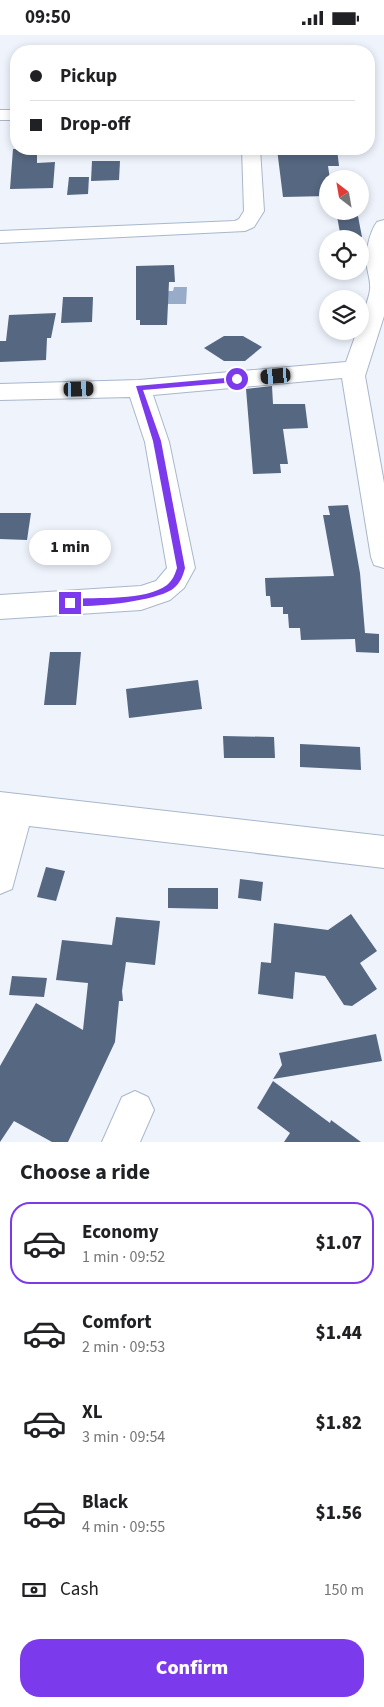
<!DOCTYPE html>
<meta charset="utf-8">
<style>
:root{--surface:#fff;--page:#f6f6f6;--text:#202124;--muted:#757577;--line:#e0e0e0;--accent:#7c3aed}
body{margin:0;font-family:"Source Sans 3",sans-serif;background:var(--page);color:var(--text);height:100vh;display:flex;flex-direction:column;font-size:19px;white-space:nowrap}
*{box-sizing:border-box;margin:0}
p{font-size:16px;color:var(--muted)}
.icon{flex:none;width:28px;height:28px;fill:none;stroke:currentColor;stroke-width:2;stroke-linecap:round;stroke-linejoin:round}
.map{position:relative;height:1107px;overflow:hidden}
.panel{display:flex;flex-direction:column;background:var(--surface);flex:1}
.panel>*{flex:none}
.hud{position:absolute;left:10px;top:10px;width:365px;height:110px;border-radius:20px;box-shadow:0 2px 8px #0003;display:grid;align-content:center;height:110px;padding:0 20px;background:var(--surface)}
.needle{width:32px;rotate:329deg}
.buttons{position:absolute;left:319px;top:135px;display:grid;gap:10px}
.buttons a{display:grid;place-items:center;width:50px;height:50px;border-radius:50%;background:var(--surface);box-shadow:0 2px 8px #0003;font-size:25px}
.end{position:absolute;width:22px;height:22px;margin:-11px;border:6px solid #7c3aed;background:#fff;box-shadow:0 0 0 2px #fff}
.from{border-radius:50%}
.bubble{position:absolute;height:35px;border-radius:18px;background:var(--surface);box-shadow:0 2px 8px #0003;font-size:16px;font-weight:800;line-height:35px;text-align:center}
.car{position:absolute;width:15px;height:30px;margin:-15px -8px;border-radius:6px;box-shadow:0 0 4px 1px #0007;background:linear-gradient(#222 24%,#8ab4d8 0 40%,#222 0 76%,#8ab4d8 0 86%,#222 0)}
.hud b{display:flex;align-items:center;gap:18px;height:48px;font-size:19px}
.hud b+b{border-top:1px solid var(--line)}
.hud i{width:12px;height:12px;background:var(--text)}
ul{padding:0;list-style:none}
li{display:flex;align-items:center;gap:15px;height:82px;margin:0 10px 8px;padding:0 10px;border:2px solid transparent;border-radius:20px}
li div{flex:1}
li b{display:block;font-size:19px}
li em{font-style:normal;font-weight:800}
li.active{border-color:var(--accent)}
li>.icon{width:45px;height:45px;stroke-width:1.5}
h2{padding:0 20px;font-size:22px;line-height:60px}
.pay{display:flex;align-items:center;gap:12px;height:55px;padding:0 20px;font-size:19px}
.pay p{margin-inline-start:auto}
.button{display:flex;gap:10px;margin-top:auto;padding:10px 20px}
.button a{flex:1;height:58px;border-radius:20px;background:var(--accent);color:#fff;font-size:20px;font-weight:800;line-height:58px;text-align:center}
.status{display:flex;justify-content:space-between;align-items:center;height:35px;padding:0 25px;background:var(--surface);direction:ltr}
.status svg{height:14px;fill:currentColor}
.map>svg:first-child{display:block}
.water{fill:#98abc8}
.building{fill:#566781}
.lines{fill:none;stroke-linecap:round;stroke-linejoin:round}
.minor-casing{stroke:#a9b7ca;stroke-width:2}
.minor{fill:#fff;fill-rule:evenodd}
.route{fill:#7c3aed}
</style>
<div class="status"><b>09:50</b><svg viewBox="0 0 49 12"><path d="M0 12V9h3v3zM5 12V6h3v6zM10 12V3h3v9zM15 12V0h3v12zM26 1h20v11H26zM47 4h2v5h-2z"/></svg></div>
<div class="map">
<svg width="384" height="1107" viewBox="0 0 384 1107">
<rect width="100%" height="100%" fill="#eef3fc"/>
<path class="water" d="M174,252H187L186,269H163V256H173Z"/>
<g class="building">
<path d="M13,114H37V128L55,127L53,153L10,154Z"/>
<path d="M277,114H337L339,131H328L330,144H328V161L283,162Z"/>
<path d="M92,126H120L119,145L91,146Z"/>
<path d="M69,142H89L88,159L67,160Z"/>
<path d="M336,176H357L362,202L341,203Z"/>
<path d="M174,230L175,247H169L167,290H140V285H136V231Z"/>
<path d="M63,262H93L92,287L61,288Z"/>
<path d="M56,278L51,303H47L46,325L0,327V306H6L9,280Z"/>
<path d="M224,301H243L262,312L245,326H224L204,313Z"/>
<path d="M272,351L273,369H305L308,393L283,394L288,429H280L281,438L253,439L246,354Z"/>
<path d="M348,470L360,538L365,598L379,599V618L356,617L355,604L301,605L300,593H289L288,579H283V572H271L270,561H266L265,543L334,541L323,480H330L328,471Z"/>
<path d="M0,478H31L27,505L0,504Z"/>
<path d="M50,617H81L76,670H44Z"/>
<path d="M198,645L202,674L129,683L126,654Z"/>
<path d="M223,701L274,702L275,723H224Z"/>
<path d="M300,709L360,712L361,735L300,732Z"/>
<path d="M46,832L65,836L56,866L37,862Z"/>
<path d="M240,844L263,847L261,866L238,863Z"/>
<path d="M168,853H218V874L168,873Z"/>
<path d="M351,879L377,916L360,928L377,954L352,971L344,970L325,941L295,937L293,964L258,959L261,927L271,928L274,888L328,895Z"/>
<path d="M116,882L160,886L155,930L126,927L122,956L123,966H119L115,1007L68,1107H52L14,1086L0,1107V1031L36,968L83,995L88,948L56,945L62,905L112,910Z"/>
<path d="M12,941L47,943L44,962L9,960Z"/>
<path d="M376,999L382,1026L273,1044L282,1030L279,1018Z"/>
<path d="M273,1046L330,1088L331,1085L361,1107H284L290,1098L257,1073Z"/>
</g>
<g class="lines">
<g class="minor-casing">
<g id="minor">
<rect x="0" y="75" width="16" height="10"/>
<path d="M242,114H260L264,176L254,192L245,196L0,208V196L235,186L239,184L244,176Z"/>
<path d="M384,185V281L365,341L384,448V533L374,530L371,522L342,343L153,360L169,407L195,533L184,553L170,565L141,575L0,584V560L141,551L156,546L167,533L145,407L130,362L0,365V349L139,345L346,327L357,296H360C360,281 368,269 370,255C371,247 368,239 367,232C365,218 369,198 377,187Z"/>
<path d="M0,757L384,801V833L29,791L12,854L0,859Z"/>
<path d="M135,1056L148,1062L154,1075L140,1107H102L122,1062Z"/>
</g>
</g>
<use href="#minor" class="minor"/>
</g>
<path class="route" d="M237,342L240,344L237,347L143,355L161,406L185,533C183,541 180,548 174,553C160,566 85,574 68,570L66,568L70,564C97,562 146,566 167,550C173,545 175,539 177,533L153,406L136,351Z"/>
</svg>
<div class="buttons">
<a><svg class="needle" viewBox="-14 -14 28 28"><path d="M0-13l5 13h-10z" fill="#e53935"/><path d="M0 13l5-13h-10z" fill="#757577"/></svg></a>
<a><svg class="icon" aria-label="locate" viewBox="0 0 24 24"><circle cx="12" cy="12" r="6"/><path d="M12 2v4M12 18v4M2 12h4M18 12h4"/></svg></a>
<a><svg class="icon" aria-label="layers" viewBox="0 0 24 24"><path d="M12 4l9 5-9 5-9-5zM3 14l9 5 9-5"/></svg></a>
</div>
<i class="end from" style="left:237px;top:344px"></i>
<i class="end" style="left:70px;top:568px"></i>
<div class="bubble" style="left:29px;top:495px;width:82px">1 min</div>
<i class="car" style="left:276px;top:341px;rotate:265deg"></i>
<i class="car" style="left:79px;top:354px;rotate:88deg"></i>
<div class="hud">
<b><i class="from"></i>Pickup</b>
<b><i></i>Drop-off</b>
</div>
</div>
<section class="panel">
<h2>Choose a ride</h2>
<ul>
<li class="active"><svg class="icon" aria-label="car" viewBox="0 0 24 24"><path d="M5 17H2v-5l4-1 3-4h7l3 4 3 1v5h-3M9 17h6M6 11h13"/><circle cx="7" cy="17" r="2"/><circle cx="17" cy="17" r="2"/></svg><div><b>Economy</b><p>1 min · 09:52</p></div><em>$1.07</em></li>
<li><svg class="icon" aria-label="car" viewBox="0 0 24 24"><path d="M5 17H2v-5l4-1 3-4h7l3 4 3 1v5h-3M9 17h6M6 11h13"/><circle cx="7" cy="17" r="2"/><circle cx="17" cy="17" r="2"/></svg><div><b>Comfort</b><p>2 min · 09:53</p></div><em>$1.44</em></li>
<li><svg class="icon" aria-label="car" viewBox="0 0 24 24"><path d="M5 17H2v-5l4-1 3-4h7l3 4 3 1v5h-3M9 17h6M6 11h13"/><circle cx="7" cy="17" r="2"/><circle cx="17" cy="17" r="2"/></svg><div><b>XL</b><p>3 min · 09:54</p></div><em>$1.82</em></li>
<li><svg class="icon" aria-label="car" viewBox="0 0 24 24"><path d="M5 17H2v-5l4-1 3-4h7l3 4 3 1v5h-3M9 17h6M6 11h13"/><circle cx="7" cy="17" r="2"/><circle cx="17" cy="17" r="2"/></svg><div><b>Black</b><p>4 min · 09:55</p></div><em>$1.56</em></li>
</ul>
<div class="pay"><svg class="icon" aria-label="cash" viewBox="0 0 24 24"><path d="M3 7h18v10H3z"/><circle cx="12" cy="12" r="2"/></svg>Cash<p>150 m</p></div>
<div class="button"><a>Confirm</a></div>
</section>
